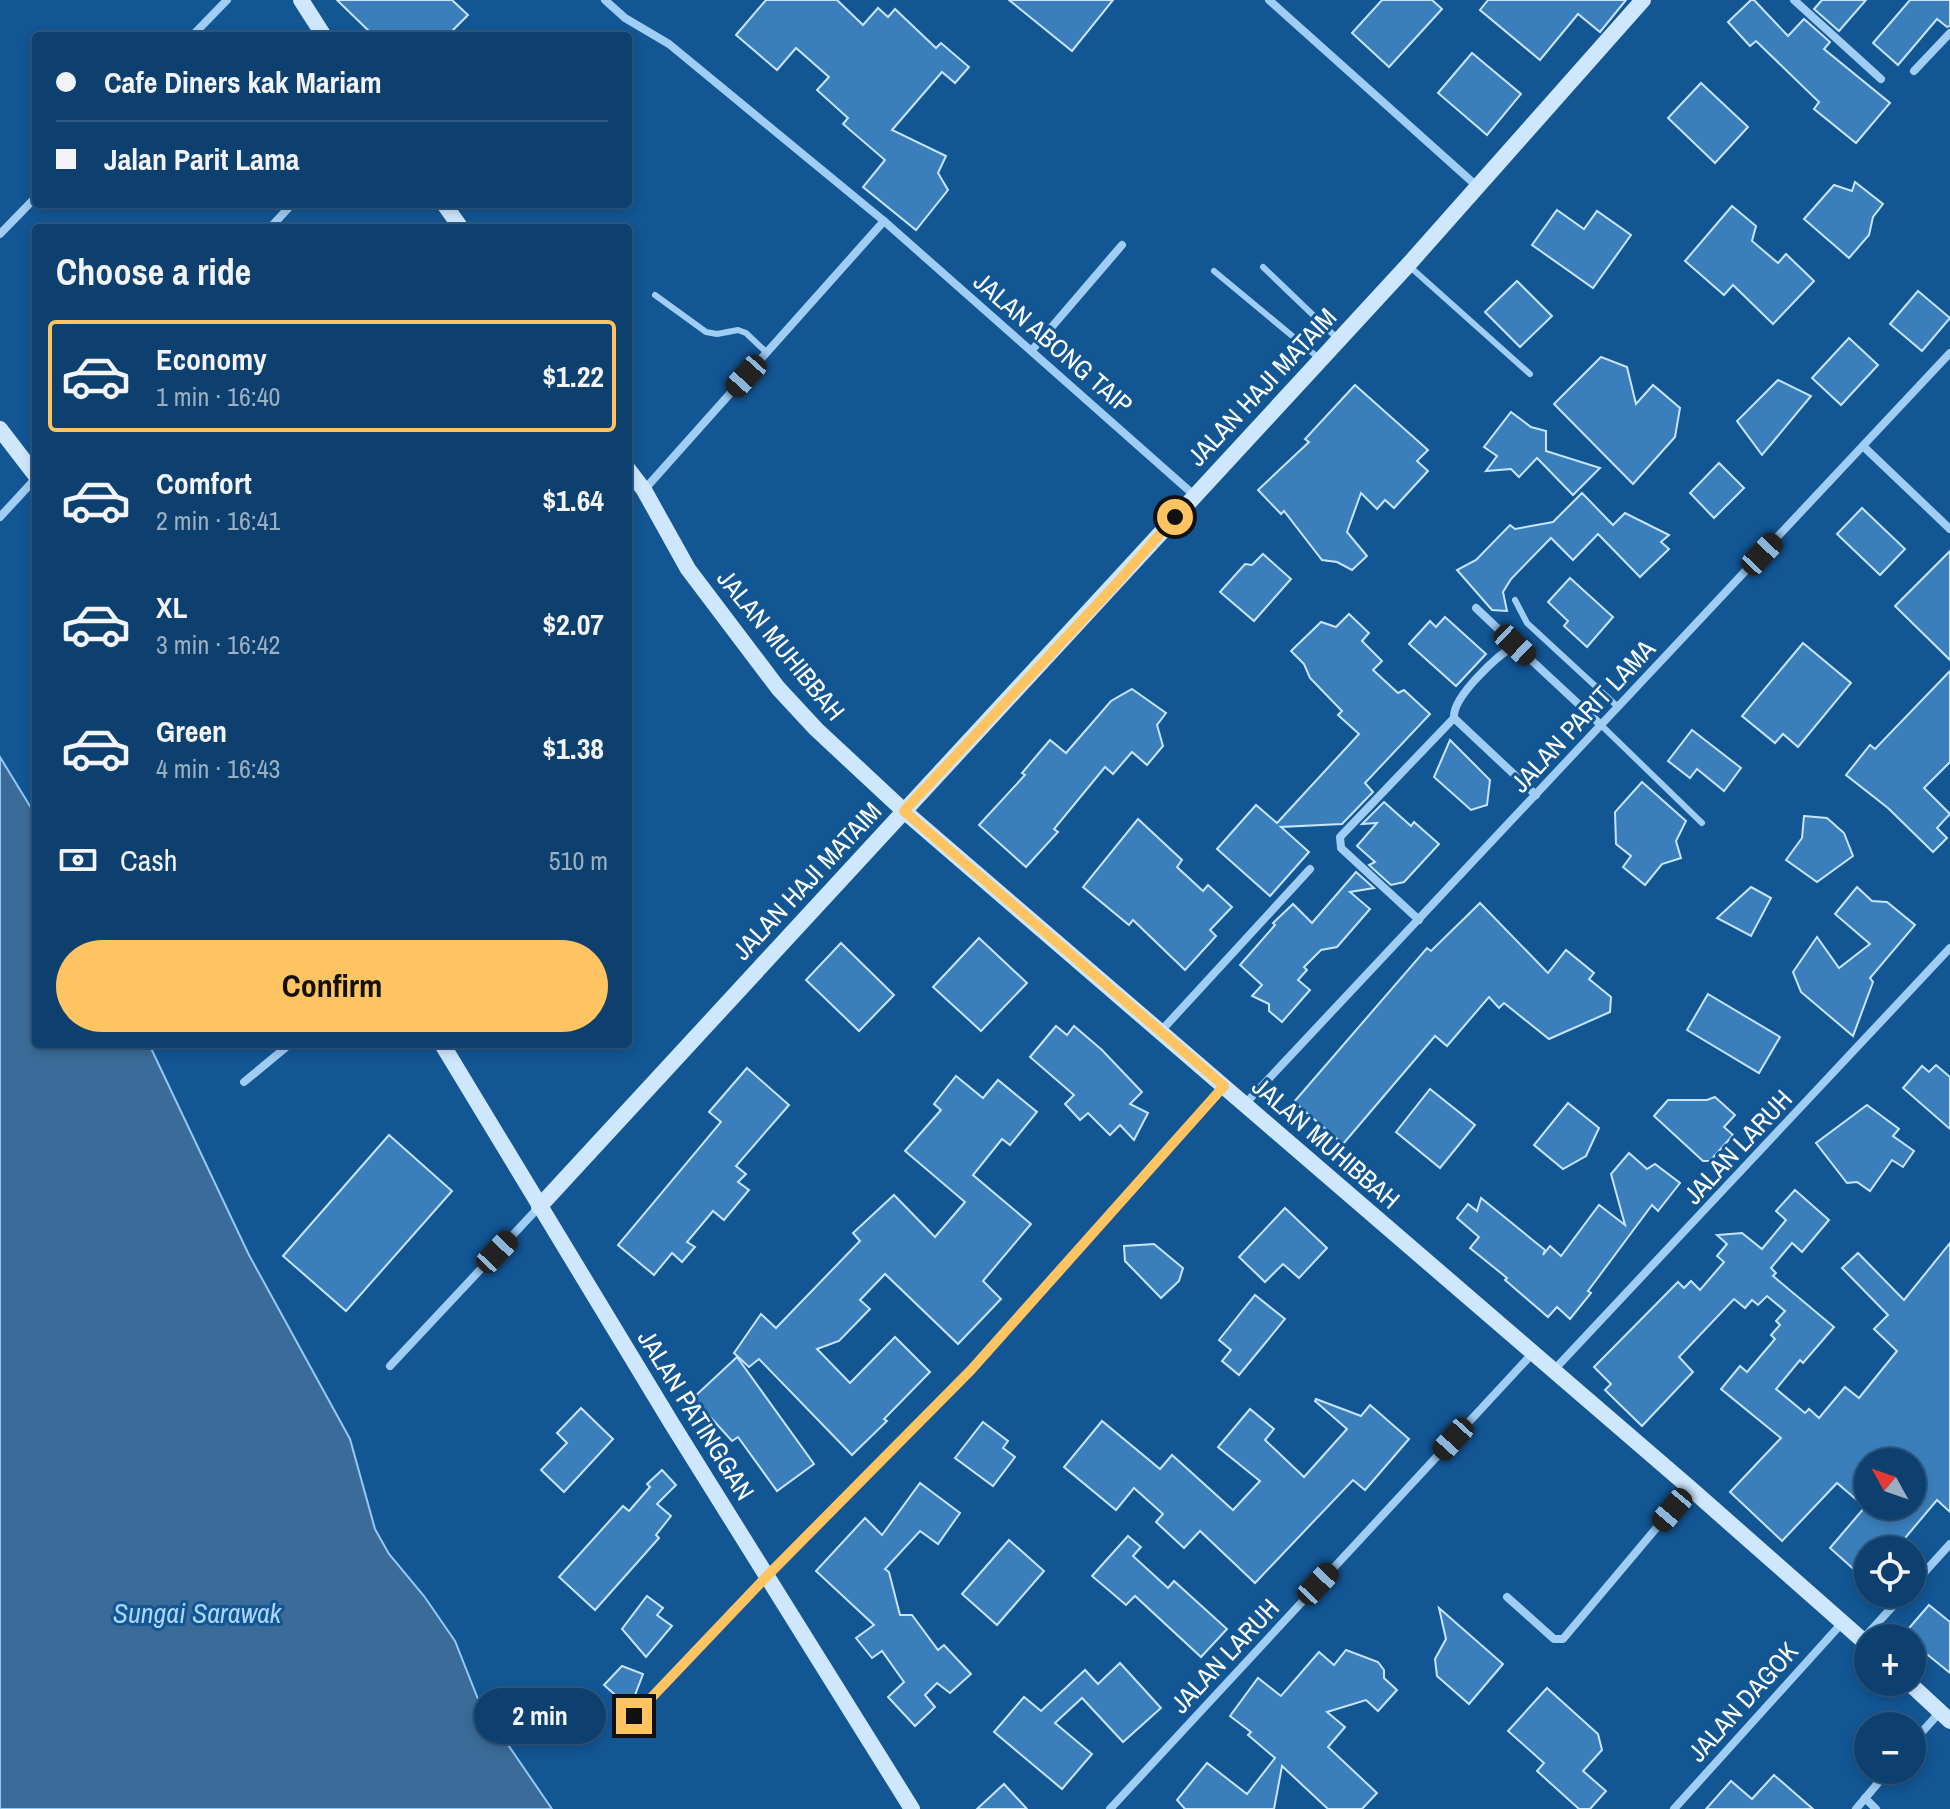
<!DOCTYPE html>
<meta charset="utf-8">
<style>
:root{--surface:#0e406f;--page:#174774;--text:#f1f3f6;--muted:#9bafc3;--line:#2e5982;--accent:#ffc462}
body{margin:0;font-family:"Archivo Narrow",sans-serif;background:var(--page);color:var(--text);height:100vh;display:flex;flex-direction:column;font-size:30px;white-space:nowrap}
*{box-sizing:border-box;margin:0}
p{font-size:26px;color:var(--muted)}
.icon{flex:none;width:44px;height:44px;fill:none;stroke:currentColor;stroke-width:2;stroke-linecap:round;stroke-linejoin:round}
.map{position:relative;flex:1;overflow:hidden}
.sheet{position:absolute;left:32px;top:224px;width:600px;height:824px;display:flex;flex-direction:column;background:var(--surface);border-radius:8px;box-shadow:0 4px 12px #0003,0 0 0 2px var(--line)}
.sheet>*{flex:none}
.top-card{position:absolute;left:32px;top:32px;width:600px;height:176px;border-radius:8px;box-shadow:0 4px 12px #0003,0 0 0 2px var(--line);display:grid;align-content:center;height:176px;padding:0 24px;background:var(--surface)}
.needle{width:52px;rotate:310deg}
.tools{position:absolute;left:1854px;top:1448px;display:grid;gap:16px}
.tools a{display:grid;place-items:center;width:72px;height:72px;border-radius:50%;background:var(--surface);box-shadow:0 4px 12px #0003,0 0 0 2px var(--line);font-size:40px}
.end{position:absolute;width:36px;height:36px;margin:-18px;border:10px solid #ffc462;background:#111;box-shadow:0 0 0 4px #111}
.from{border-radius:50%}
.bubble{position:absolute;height:56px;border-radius:28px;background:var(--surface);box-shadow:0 4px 12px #0003,0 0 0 2px var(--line);font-size:26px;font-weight:700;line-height:56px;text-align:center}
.car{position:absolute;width:24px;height:48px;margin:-24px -12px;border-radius:10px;box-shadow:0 0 6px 2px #0007;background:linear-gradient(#222 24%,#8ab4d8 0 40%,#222 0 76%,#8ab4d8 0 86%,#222 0)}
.top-card b{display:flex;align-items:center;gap:28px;height:76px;font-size:30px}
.top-card b+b{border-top:2px solid var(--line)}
.top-card i{width:20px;height:20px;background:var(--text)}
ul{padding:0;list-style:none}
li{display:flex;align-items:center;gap:24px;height:112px;margin:0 16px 12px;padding:0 8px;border:4px solid transparent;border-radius:8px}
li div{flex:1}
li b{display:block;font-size:30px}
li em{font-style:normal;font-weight:700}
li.selected{border-color:var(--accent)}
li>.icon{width:72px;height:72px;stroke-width:1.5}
h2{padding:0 24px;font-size:36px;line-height:96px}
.pay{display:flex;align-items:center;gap:20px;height:88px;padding:0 24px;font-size:30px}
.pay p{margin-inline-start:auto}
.primary-button{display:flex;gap:16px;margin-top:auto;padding:16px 24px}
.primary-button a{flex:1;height:92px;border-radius:48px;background:var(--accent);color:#111;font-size:32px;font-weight:700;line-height:92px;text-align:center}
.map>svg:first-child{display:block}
.water{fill:#3b6c99;stroke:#92c9f6;stroke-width:2}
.building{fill:#3a7fbc;stroke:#c8e5fd;stroke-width:2;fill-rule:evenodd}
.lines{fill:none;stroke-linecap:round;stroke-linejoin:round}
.lane{stroke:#a0cdf3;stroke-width:6}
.street{stroke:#a0cdf3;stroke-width:8}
.secondary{stroke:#cfe7fd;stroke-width:16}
.route{stroke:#ffc462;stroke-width:10}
.labels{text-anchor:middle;stroke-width:6;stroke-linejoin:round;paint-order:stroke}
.street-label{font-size:26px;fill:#fff;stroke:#125694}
.water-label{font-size:28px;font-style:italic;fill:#acd6fa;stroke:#125694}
</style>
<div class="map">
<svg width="1950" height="1809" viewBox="0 0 1950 1809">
<rect width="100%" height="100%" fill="#125694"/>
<path class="water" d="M0,757L36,816V1044H149L249,1255L350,1439L375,1529L389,1554L424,1596L455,1641L480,1704L552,1809H0Z"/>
<g class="building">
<path d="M337,0H452L468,15L447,36H374Z"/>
<path d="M766,0H837L863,25L878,8L888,17L895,9L936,48L941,43L969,67L955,83L942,72L892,130L946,156L938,173L948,190L916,230L863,187L885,160L843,124L848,118L817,90L829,77L796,48L777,70L736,35Z"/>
<path d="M1009,0H1113L1072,51Z"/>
<path d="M1382,0H1432L1442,9L1389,67L1352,33Z"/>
<path d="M1488,0H1626L1600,32L1578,14L1540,60L1480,10Z"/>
<path d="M1751,0H1754L1788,36L1804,19L1830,42L1824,49L1890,103L1856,143L1814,109L1819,102L1756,41L1750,46L1728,22Z"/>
<path d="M1822,0H1866L1839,31L1814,9Z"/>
<path d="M1910,0H1950V26L1947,27L1937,19L1898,65L1873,43Z"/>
<path d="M1472,53L1521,94L1487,135L1438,93Z"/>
<path d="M1701,83L1748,127L1715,163L1668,118Z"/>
<path d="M1855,182L1883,204L1873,217L1869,235L1849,258L1804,219L1834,185L1852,191Z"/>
<path d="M1732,206L1756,226L1752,241L1778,263L1786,254L1814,281L1773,324L1733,285L1724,295L1685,261Z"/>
<path d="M1557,210L1584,229L1597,211L1631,235L1593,288L1532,245Z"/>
<path d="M1517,281L1552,316L1520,347L1485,312Z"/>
<path d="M1918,291L1950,318L1922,351L1890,324Z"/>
<path d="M1849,338L1878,365L1841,405L1812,378Z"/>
<path d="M1601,357L1627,367L1636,404L1653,385L1680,408L1675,437L1633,484L1554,404Z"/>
<path d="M1778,380L1811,396L1762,455L1737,421Z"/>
<path d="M1355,385L1428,450L1417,461L1428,471L1394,508L1385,500L1377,509L1361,493L1347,532L1367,556L1352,570L1337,562L1322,560L1284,511L1281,514L1258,490L1309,442L1305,439Z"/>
<path d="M1511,412L1531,427L1546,431V451L1600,468L1573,495L1537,458L1519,477L1511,469L1486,471L1497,456L1484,447Z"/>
<path d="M1719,463L1744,488L1714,518L1690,493Z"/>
<path d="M1582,493L1613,525L1625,513L1669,535L1661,542L1669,549L1640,577L1598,534L1573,560L1551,538L1511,579L1503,592L1507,611L1492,610L1457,570L1476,560L1510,525L1515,529L1553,522Z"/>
<path d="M1862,508L1905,549L1880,575L1837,534Z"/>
<path d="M1950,551V660L1895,606Z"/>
<path d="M1263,554L1291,579L1254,621L1220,592L1245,564L1252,565Z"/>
<path d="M1570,578L1613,617L1587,647L1564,626L1568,621L1548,602Z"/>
<path d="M1349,614L1369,633L1362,641L1382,661L1373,670L1398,693L1404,690L1430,714L1365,783L1373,792L1342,824L1281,827L1309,852L1270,896L1217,849L1256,805L1277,823L1359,734L1338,715L1342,711L1310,678L1304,664L1291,651L1321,622L1336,627Z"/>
<path d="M1445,617L1486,654L1456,686L1409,644L1430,621L1436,627Z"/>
<path d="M1803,643L1851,683L1798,747L1783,734L1775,743L1742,716Z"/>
<path d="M1950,671V762L1924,788L1950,814L1937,828L1947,838L1933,852L1888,808L1846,775L1870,745L1875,749Z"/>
<path d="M1132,689L1166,713L1157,725L1163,746L1147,765L1132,752L1113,774L1105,767L1054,829L1058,832L1026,867L979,825L1025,775L1022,773L1050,740L1066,753L1111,701Z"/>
<path d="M1692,730L1741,768L1724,791L1697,769L1690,778L1668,761Z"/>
<path d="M1450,740L1490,780L1487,805L1471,810L1434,777Z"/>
<path d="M1642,782L1686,821L1676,841L1681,858L1662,864L1645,885L1623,867L1631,856L1616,844L1615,812Z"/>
<path d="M1384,802L1411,826L1414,822L1439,844L1404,882L1391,885L1369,865L1375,862L1357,846L1377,823L1362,824Z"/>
<path d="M1804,816L1827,818L1844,833L1853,856L1817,882L1786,860L1802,838Z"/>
<path d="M1138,819L1182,860L1177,867L1203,891L1208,885L1232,907L1210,930L1216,936L1185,970L1133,920L1129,925L1083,887Z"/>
<path d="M1356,872L1374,888L1350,892L1370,909L1337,947L1321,950L1304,967L1307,970L1298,980L1310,990L1282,1022L1269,1011V1004L1252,996L1262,985L1240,965L1275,925L1273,923L1293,904L1312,923Z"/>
<path d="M1751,887L1771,898L1751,936L1717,918Z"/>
<path d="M1857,887L1872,901L1887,902L1915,925L1870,978L1873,982L1853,1036L1801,992L1793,972L1817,937L1839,968L1870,944L1835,914Z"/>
<path d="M1480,903L1548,973L1566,950L1594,973L1589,979L1611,997L1610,1012L1549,1039L1504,1003L1499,1008L1489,997L1447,1046L1435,1036L1343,1144L1294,1102L1427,948L1431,951Z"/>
<path d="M979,938L1027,983L981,1031L933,987Z"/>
<path d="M841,943L894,995L859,1031L806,980Z"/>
<path d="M1708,994L1780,1037L1759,1073L1687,1030Z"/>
<path d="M1056,1026L1067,1035L1074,1026L1102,1050L1142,1092L1130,1104L1148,1113L1134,1140L1120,1125L1110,1135L1088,1113L1080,1120L1065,1104L1074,1095L1030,1057Z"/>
<path d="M1936,1065L1950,1077V1129L1903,1088L1922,1066L1929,1072Z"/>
<path d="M747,1068L789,1105L736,1166L746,1174L738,1182L749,1190L724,1220L713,1211L687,1242L695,1247L682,1262L672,1253L654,1275L618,1245L721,1122L709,1112Z"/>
<path d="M956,1076L983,1098L998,1080L1037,1112L1010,1145L1002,1139L973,1175L1031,1224L983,1281L1001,1299L958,1344L885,1274L860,1300L870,1309L839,1341L817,1349L850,1383L895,1337L930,1372L884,1419L887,1421L852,1455L759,1359L749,1367L734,1353L761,1314L776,1328L860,1241L853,1233L894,1195L935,1237L965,1202L905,1151L941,1110L934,1104Z"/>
<path d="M1430,1089L1475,1125L1440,1168L1396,1132Z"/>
<path d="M1715,1097L1735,1115L1724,1127L1733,1135L1710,1161H1703L1654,1116L1668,1100H1707Z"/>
<path d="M1568,1103L1599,1128L1586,1156L1563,1169L1534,1145Z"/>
<path d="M1867,1105L1899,1129L1893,1136L1914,1151L1903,1167L1892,1160L1870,1191L1857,1182L1847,1183L1816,1143Z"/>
<path d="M389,1135L452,1191L346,1311L283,1256Z"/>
<path d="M1629,1153L1647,1169L1655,1164L1680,1183L1658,1211L1652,1205L1588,1291L1591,1293L1570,1319L1557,1307L1548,1317L1505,1280L1507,1278L1470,1248L1479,1237L1457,1218L1468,1204L1477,1211L1481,1198L1545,1250L1543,1255L1550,1246L1561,1256L1599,1205L1625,1225L1611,1174Z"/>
<path d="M1795,1190L1829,1220L1802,1252L1792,1243L1771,1268L1776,1273L1773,1276L1834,1327L1803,1363L1800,1360L1776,1389L1805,1413L1809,1409L1819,1418L1845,1387L1859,1398L1897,1351L1874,1329L1888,1315L1842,1268L1858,1253L1904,1300L1950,1243V1512L1937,1500L1895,1550H1868V1582L1830,1548L1865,1507L1837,1483L1782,1541L1730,1492L1781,1438L1721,1389L1740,1366L1747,1372L1775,1339L1771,1335L1780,1325L1776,1321L1785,1311L1767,1296L1758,1305L1752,1300L1745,1308L1734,1299L1679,1357L1693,1372L1642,1426L1605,1390L1611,1384L1594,1367L1678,1282L1684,1288L1691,1281L1700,1290L1724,1262L1717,1256L1727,1244L1717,1235L1742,1233L1762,1249L1786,1220L1776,1211ZM1885,1449L1898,1462H1912V1506H1868V1462H1875Z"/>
<path d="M1285,1208L1327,1248L1299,1278L1283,1264L1265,1282L1239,1257Z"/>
<path d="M1154,1244L1183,1268L1179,1281L1161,1298L1125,1261L1124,1246Z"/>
<path d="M1255,1295L1285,1319L1239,1375L1222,1361L1231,1350L1219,1340Z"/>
<path d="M737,1357L814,1464L777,1491L738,1437L732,1441L693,1398Z"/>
<path d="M1316,1399L1361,1416L1370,1405L1409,1439L1365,1490L1353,1480L1255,1583L1200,1531L1184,1548L1156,1522L1163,1514L1134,1488L1116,1510L1064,1467L1102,1421L1160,1469L1172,1455L1233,1510L1260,1481L1218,1447L1250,1409L1274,1429L1265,1440L1304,1477L1347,1429L1315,1401Z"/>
<path d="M581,1408L613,1439L564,1492L541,1470L567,1443L557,1433Z"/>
<path d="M983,1422L1008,1441L1003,1448L1015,1457L993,1486L955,1458Z"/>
<path d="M662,1470L676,1485L657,1504L671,1516L656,1535L659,1538L595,1610L559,1577L623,1506L629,1511L650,1487L647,1484Z"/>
<path d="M920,1483L960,1513L938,1544L920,1531L885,1569L889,1572L900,1615H912L938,1650L944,1645L971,1674L950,1693L937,1683L925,1695L935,1707L915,1726L888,1697L904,1682L882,1651L872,1658L856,1638L874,1625L816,1571L865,1518L882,1535Z"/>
<path d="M1128,1536L1141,1547L1133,1556L1168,1588L1174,1581L1227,1629L1201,1657L1135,1596L1126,1605L1092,1576Z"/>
<path d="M1009,1540L1044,1571L997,1625L962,1594Z"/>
<path d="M647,1596L663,1608L657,1615L672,1626L646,1657L622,1629Z"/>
<path d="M1929,1605L1950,1622V1673L1912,1642V1638L1903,1635Z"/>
<path d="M1439,1608L1503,1664L1469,1704L1437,1676L1435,1659L1446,1639Z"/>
<path d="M1346,1650L1378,1662L1384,1670V1678L1397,1690L1378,1711L1366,1700L1327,1712L1345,1727L1328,1747L1377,1793L1362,1809H1328L1282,1766L1274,1809H1185L1177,1800L1207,1763L1247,1794L1275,1758L1248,1735L1251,1732L1230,1716L1258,1678L1281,1696L1319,1652L1334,1665Z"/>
<path d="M1120,1663L1161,1708L1123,1742L1082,1698L1055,1723L1092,1754L1062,1789L994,1732L1024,1697L1041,1711L1085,1670L1098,1684Z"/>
<path d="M622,1666L643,1674L630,1708L604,1685Z"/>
<path d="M1547,1688L1598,1734L1602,1750L1583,1771L1606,1791L1590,1809H1579L1537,1771L1544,1763L1508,1731Z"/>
<path d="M1774,1775L1813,1809H1706L1731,1781L1752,1799Z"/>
<path d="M1004,1784L1027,1809H977Z"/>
</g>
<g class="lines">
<g class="lane">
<path d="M1408,265L1530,374"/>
<path d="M1263,267L1338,339"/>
<path d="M1214,271L1320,359"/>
<path d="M655,295L706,332L717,334L738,330L746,333L767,353"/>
<path d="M1515,600L1527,623L1618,707"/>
<path d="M1601,725L1702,823"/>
</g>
<g class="street">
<path d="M605,0L625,18L669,44L884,221L1194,495"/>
<path d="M1269,0L1479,188"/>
<path d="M1794,0L1881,79"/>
<path d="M192,36L227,0"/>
<path d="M1914,71L1950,33"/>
<path d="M270,228L292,204"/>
<path d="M0,234L36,197"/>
<path d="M1032,350L1122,245"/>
<path d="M1863,446L1950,529"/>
<path d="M644,490L884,221"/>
<path d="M0,517L36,478"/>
<path d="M1476,608L1515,645"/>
<path d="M1454,718C1452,697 1497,656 1515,645L1601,725"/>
<path d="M1419,920L1341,848L1340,837L1454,718L1536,795"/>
<path d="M1161,1031L1310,869"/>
<path d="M244,1082L290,1044"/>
<path d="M1245,1104L1950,353"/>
<path d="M390,1366L539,1207"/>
<path d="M1553,1371L1950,948"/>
<path d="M1912,1586L1950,1544"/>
<path d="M1507,1597L1554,1639H1563L1690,1488"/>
<path d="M1862,1640L1904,1594"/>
<path d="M634,1716L768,1575L971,1370L1224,1087"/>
<path d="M1912,1743L1940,1712"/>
<path d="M1865,1798L1876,1809"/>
<path d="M1110,1809L1532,1354"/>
<path d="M1674,1809L1842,1623"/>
<path d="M1856,1809L1889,1770"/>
</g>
<g class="secondary">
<path d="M301,0L324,36"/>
<path d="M444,204L461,228"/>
<path d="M0,429L36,476"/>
<path d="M628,469L644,490L688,569L778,688L816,729L904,811L1690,1488L1868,1645"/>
<path d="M442,1044L672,1424L912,1809"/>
<path d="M539,1207L1408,265L1643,0"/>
<path d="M1908,1682L1950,1721"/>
</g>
</g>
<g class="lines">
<path class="route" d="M634,1716L768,1575L971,1370L1224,1086L904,811L1116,584L1175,517"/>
</g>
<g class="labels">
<g class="street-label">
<text transform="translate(1053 343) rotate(41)" y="9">JALAN ABONG TAIP</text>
<text transform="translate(1262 387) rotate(-47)" y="9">JALAN HAJI MATAIM</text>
<text transform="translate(781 645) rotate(51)" y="9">JALAN MUHIBBAH</text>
<text transform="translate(1583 716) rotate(-47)" y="9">JALAN PARIT LAMA</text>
<text transform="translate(807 881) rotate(-47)" y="9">JALAN HAJI MATAIM</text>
<text transform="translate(1326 1143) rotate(41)" y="9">JALAN MUHIBBAH</text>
<text transform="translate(1738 1147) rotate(-47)" y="9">JALAN LARUH</text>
<text transform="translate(696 1415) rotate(58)" y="9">JALAN PATINGGAN</text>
<text transform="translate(1225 1656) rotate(-47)" y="9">JALAN LARUH</text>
<text transform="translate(1743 1702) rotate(-48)" y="9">JALAN DAGOK</text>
</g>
<g class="water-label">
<text x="197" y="1623">Sungai Sarawak</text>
</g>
</g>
</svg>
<div class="tools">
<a><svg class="needle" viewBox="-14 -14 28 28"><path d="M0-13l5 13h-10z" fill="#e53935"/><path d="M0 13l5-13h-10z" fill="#9bafc3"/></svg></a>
<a><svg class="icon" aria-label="locate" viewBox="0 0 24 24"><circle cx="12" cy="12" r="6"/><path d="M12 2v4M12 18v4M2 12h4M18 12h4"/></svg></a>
<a>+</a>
<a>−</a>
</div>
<i class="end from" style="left:1175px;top:517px"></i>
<i class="end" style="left:634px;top:1716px"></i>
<div class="bubble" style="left:474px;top:1688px;width:132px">2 min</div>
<i class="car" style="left:746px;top:376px;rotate:222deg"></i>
<i class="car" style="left:1762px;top:554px;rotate:43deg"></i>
<i class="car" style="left:1515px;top:645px;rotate:133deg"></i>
<i class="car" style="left:497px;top:1252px;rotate:43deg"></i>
<i class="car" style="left:1453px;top:1439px;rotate:222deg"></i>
<i class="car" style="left:1672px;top:1510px;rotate:220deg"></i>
<i class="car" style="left:1318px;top:1584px;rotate:43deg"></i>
<div class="top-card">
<b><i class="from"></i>Cafe Diners kak Mariam</b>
<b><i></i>Jalan Parit Lama</b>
</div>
<section class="sheet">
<h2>Choose a ride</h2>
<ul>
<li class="selected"><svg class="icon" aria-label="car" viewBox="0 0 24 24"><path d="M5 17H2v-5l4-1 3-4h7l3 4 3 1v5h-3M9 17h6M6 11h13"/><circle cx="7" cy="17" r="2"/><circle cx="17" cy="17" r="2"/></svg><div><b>Economy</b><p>1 min · 16:40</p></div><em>$1.22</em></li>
<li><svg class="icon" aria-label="car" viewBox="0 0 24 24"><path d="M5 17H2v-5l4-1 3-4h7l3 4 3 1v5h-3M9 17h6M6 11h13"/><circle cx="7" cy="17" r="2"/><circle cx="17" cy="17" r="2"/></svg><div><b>Comfort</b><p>2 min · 16:41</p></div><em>$1.64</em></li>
<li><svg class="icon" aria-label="car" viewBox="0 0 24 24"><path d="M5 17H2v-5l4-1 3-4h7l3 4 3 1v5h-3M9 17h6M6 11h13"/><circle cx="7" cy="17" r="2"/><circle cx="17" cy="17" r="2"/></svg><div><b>XL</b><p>3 min · 16:42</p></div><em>$2.07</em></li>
<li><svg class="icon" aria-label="car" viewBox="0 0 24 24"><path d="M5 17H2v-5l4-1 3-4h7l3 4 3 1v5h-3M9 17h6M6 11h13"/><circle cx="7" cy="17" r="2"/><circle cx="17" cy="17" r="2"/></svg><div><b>Green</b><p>4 min · 16:43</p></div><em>$1.38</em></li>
</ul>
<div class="pay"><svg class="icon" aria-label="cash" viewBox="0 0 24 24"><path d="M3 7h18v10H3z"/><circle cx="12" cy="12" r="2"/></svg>Cash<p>510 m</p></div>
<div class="primary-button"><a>Confirm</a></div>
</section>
</div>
